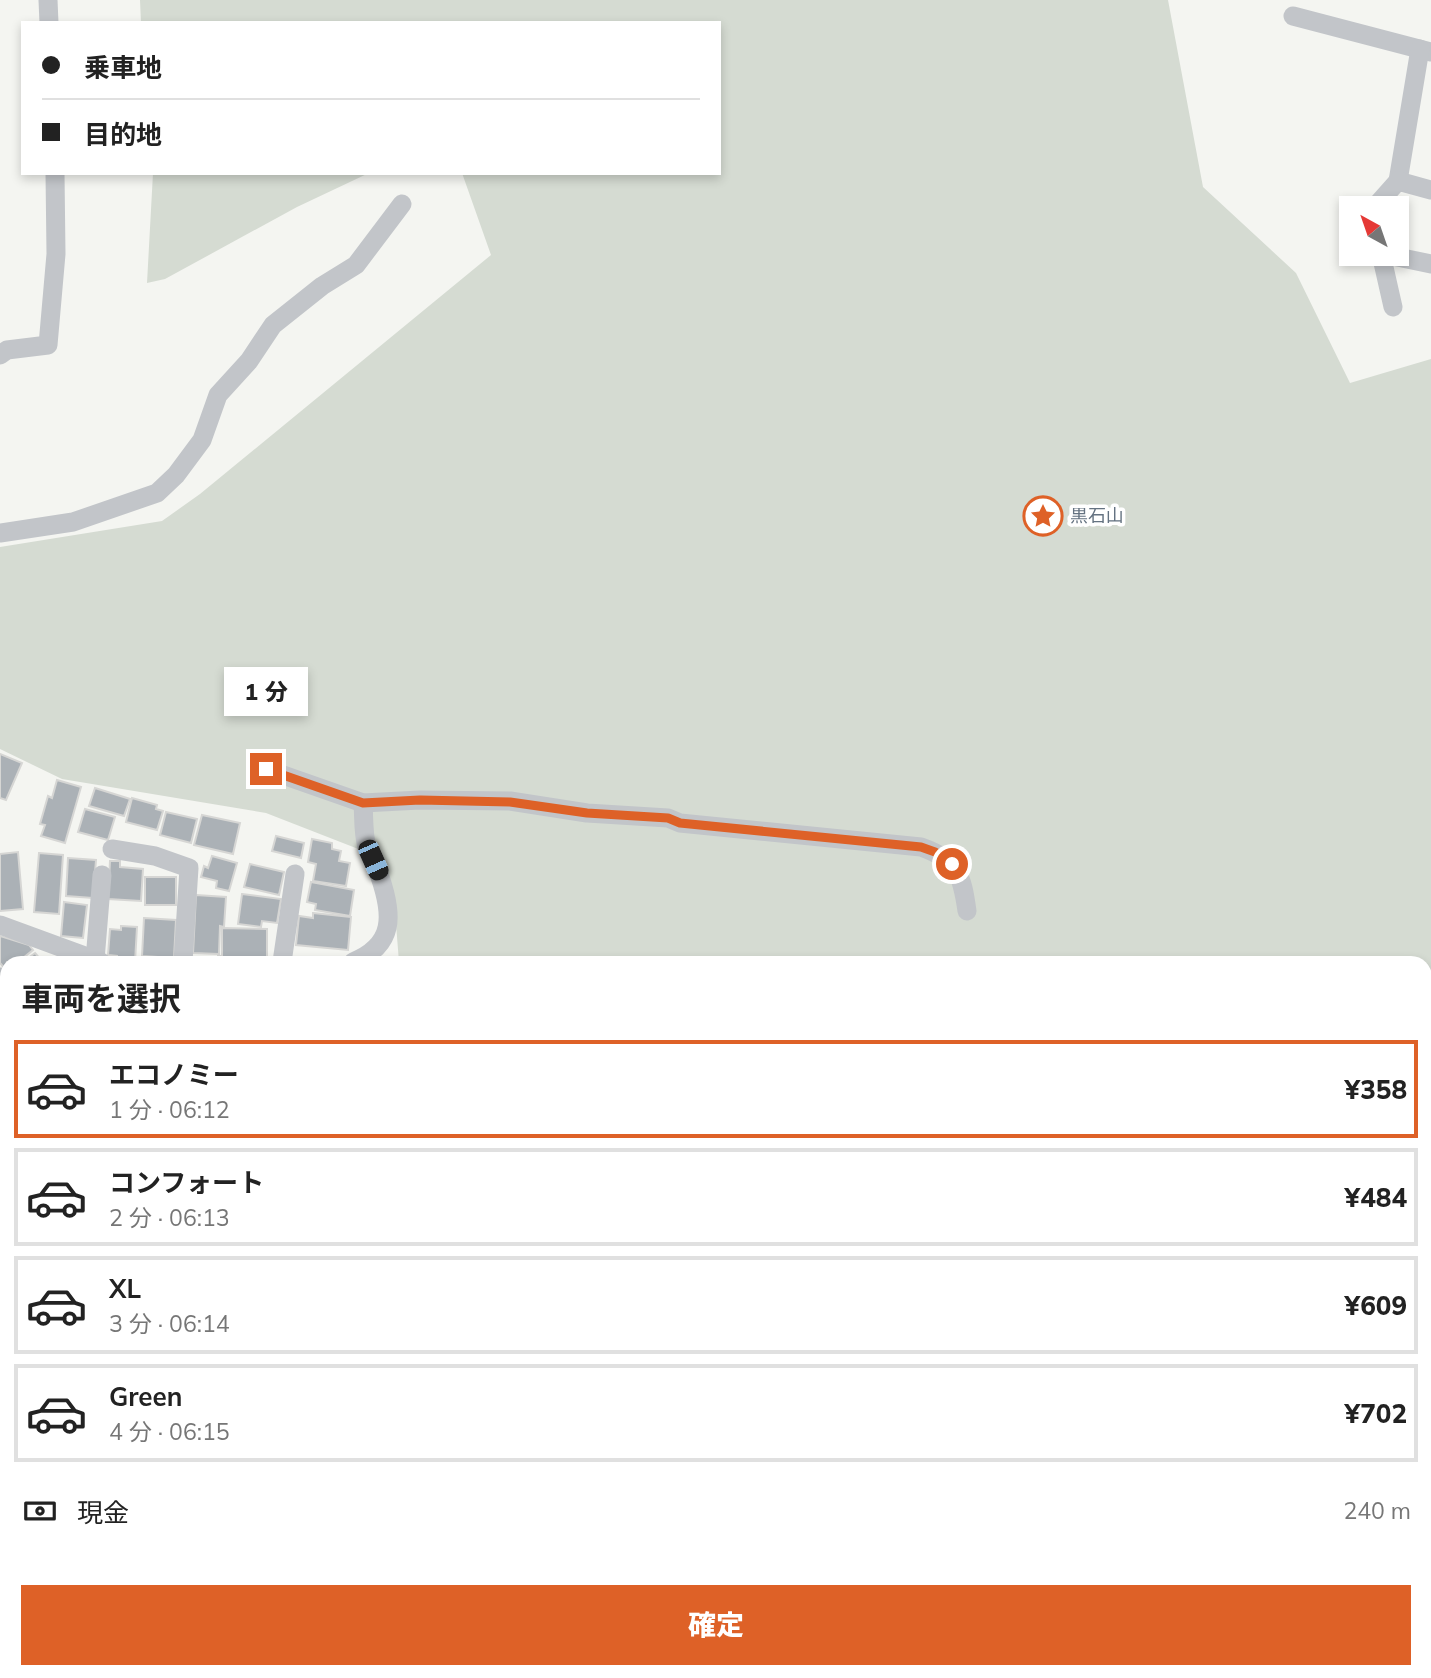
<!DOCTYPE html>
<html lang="ja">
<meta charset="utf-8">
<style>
:root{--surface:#fff;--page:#f6f6f6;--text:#222;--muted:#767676;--line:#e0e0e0;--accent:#de6127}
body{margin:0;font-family:Mulish,"Noto Sans JP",sans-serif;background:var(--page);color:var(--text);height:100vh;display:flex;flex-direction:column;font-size:26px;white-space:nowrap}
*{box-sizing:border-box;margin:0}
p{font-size:23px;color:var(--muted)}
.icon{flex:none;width:38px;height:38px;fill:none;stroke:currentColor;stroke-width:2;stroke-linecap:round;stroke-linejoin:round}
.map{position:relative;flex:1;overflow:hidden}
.sheet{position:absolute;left:0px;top:956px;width:1432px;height:723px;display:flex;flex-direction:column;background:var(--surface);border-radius:21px 21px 0 0;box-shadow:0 4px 10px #0003}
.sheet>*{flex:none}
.top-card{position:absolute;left:21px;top:21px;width:700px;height:154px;border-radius:0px;box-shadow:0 4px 10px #0003;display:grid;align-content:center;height:154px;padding:0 21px;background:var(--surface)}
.needle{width:46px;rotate:320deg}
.fabs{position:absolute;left:1339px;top:196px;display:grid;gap:14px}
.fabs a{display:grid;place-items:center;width:70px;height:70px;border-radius:0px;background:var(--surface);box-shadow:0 4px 10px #0003;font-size:35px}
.end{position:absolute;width:32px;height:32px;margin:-16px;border:9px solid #de6127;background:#fff;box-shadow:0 0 0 4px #fff}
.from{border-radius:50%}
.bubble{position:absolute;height:49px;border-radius:0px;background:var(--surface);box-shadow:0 4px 10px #0003;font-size:23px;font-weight:800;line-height:49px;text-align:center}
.car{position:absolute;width:21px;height:42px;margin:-21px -10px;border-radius:9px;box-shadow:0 0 5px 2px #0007;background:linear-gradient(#222 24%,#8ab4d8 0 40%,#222 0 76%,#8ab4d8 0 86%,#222 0)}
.top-card b{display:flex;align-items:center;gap:24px;height:66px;font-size:26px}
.top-card b+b{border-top:2px solid var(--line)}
.top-card i{width:18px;height:18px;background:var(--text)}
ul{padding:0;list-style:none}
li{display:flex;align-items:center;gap:21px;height:98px;margin:0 14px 10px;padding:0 7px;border:4px solid var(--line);border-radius:0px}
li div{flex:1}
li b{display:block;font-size:26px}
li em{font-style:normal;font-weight:800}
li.active{border-color:var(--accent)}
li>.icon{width:63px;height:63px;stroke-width:1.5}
h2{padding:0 21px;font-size:32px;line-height:84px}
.pay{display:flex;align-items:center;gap:18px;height:77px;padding:0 21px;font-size:26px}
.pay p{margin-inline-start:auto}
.primary-button{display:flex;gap:14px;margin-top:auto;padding:14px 21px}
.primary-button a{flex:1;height:80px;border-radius:0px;background:var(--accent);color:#fff;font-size:28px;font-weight:800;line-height:80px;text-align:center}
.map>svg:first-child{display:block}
.green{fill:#d5dbd2}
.building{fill:#abb1b6;stroke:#d6d6d4;stroke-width:2}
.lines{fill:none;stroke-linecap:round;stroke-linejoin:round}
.minor{stroke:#c2c5c9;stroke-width:19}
.route{stroke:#de6127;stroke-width:9}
.labels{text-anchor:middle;stroke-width:7;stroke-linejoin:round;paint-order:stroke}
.poi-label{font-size:18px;fill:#647281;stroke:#fff;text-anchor:start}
</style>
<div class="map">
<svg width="1431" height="1678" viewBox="0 0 1431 1678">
<rect width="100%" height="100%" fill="#f4f5f1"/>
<g class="green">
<path d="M140,0H1168L1203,187L1296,273L1350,383L1431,359V1118L1424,1111V962H399L394,899L384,859L266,813L62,779L0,749V547L162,521L200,494L491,255L462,173H719V23H141Z"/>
<path d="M153,173H369L297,207L165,279L147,283Z"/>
<path d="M7,1427V1478L0,1480V1429Z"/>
<path d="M1425,1669L1431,1674V1678H1380L1386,1671H1424Z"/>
<path d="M286,1671H323L326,1677L272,1678Z"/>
</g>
<g class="building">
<path d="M0,754L22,763L6,800L0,798Z"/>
<path d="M57,780L81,787L65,843L41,836L45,825L40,824L48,796L52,798Z"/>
<path d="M95,788L130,799L124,816L89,806Z"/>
<path d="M132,798L157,805L156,809L163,811L157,830L126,822Z"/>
<path d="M85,809L115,817L108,840L78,832Z"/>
<path d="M166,812L197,819L191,843L160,835Z"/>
<path d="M202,815L240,823L233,854L194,845Z"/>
<path d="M276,836L304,843L301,858L272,851Z"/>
<path d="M312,839L332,843V849L341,851L339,861L350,863L346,886L313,881L316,864L308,862Z"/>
<path d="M18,852L23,909L0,911V854Z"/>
<path d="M39,853L63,855L59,914L34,912Z"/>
<path d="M212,856L237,863L229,891L216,888L217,881L201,877L204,866L208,868Z"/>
<path d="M68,858L96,860L93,898L66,896Z"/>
<path d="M110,861H120V867L143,869L141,901L108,899Z"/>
<path d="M250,864L284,872L279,895L244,887Z"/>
<rect x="145" y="877" width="31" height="28"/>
<path d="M311,882L354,890L350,916L315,910L316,904L307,902Z"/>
<path d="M242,894L281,899L277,923L262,921L261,927L238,924Z"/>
<path d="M196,895L226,897L224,927L220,926L219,954L193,953Z"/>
<path d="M64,902L87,905L83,938L61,936Z"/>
<path d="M313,913L351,917L348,950L296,945L299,916L313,918Z"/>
<path d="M144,918L176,920L174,958L142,956Z"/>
<path d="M121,926L137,927L135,962L117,960V956L108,955L110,929L121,930Z"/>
<path d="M222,928L267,929V962H218V956H222Z"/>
<path d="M0,936L29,945L33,950L18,962H7V971L0,963Z"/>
<path d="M35,953L41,960L38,962H25L24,961Z"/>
<path d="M0,1016L2,1021L7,1018V1054L3,1055L0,1047Z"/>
<path d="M7,1123V1148L4,1149L0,1138V1126Z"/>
<path d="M0,1153L7,1172L0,1175Z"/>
<path d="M7,1201V1228L0,1230V1204Z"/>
<path d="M7,1242V1284L0,1287V1244Z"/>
<path d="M7,1294V1326L0,1328V1304L5,1302L2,1295Z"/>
<path d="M7,1395V1420L0,1422V1397Z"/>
<path d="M7,1486V1521L0,1523V1499L3,1498L0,1489Z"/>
<path d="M7,1532V1563L0,1543V1534Z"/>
<path d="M7,1647V1666L4,1667L0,1649Z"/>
<path d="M7,1668L11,1678H0V1670Z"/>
<path d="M31,1671H71V1673L54,1678H33Z"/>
<path d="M89,1671H100L102,1678H74L73,1675Z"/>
</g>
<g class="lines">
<g class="minor">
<path d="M48,0L49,23"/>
<path d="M1293,16L1431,52"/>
<path d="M1398,181L1420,49"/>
<path d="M1374,208L1398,181L1431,190"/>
<path d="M1381,254L1393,307"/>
<path d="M1383,254L1431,264"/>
<path d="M0,355L7,350L48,345L56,254L55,173"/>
<path d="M0,533L73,522L157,493L176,475L202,440L218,395L249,361L273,325L322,286L356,265L402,204"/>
<path d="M266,769L363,803L420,800L510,801L587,813L668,818L680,823L921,847C958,860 962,875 967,911"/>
<path d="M112,849L155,856L189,868L183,962"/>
<path d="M0,925L101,962"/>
<path d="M95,960L102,875"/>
<path d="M282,962L295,874"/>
<path d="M353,962C395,945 393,915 380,877C377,866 370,857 367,847C363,834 364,817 363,803"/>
<path d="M0,977L7,987"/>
<path d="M0,1109L7,1106"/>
<path d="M0,1196L7,1193"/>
<path d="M0,1361L7,1359"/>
<path d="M1424,1544L1431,1550"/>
<path d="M0,1586L7,1609"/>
<path d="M1424,1601L1431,1592"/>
<path d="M0,1628L7,1627"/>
<path d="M22,1671L24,1678"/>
<path d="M535,1671L539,1676"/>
<path d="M952,1671L954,1678"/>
<path d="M708,1676V1671"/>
<path d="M1194,1677L1200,1671"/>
<path d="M336,1678L338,1671"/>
<path d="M428,1678L438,1671"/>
</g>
</g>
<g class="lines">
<path class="route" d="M266,769L363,803L420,800L510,802L587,813L668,818L680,823L921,847L935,852L952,864"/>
</g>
<defs>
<g id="sight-ring" transform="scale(2.0125)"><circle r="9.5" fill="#fff" stroke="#de6127" stroke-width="1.5"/><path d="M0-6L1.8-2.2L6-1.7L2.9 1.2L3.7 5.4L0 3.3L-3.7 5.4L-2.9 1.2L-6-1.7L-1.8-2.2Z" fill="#de6127"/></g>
</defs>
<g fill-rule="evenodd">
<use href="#sight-ring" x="1043" y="516"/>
</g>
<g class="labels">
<g class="poi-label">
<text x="1070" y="522">黒石山</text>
</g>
</g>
</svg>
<div class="fabs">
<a><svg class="needle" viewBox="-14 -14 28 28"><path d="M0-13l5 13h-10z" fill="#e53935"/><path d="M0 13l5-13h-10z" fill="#767676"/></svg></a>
</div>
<i class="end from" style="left:952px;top:864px"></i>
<i class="end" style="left:266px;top:769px"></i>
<div class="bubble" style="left:224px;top:667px;width:84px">1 分</div>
<i class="car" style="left:373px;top:860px;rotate:156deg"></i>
<div class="top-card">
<b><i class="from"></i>乗車地</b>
<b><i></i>目的地</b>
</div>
<section class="sheet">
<h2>車両を選択</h2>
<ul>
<li class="active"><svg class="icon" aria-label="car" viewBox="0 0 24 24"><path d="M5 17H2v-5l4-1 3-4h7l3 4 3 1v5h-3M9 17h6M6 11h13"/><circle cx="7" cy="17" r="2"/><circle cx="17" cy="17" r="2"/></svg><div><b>エコノミー</b><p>1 分 · 06:12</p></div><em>¥358</em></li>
<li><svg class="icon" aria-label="car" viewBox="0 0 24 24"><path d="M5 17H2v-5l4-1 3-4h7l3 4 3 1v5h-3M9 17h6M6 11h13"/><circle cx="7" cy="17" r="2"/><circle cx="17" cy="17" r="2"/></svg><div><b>コンフォート</b><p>2 分 · 06:13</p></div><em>¥484</em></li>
<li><svg class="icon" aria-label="car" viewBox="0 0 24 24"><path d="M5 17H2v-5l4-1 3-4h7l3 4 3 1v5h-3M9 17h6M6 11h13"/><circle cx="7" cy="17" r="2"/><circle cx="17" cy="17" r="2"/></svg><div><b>XL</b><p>3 分 · 06:14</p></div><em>¥609</em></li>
<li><svg class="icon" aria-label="car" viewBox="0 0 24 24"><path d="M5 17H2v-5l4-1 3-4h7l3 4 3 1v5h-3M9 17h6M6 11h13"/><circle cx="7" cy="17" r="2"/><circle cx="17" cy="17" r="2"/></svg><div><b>Green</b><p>4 分 · 06:15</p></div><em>¥702</em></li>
</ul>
<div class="pay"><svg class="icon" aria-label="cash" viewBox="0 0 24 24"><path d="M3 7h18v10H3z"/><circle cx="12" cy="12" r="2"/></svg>現金<p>240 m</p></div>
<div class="primary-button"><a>確定</a></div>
</section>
</div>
